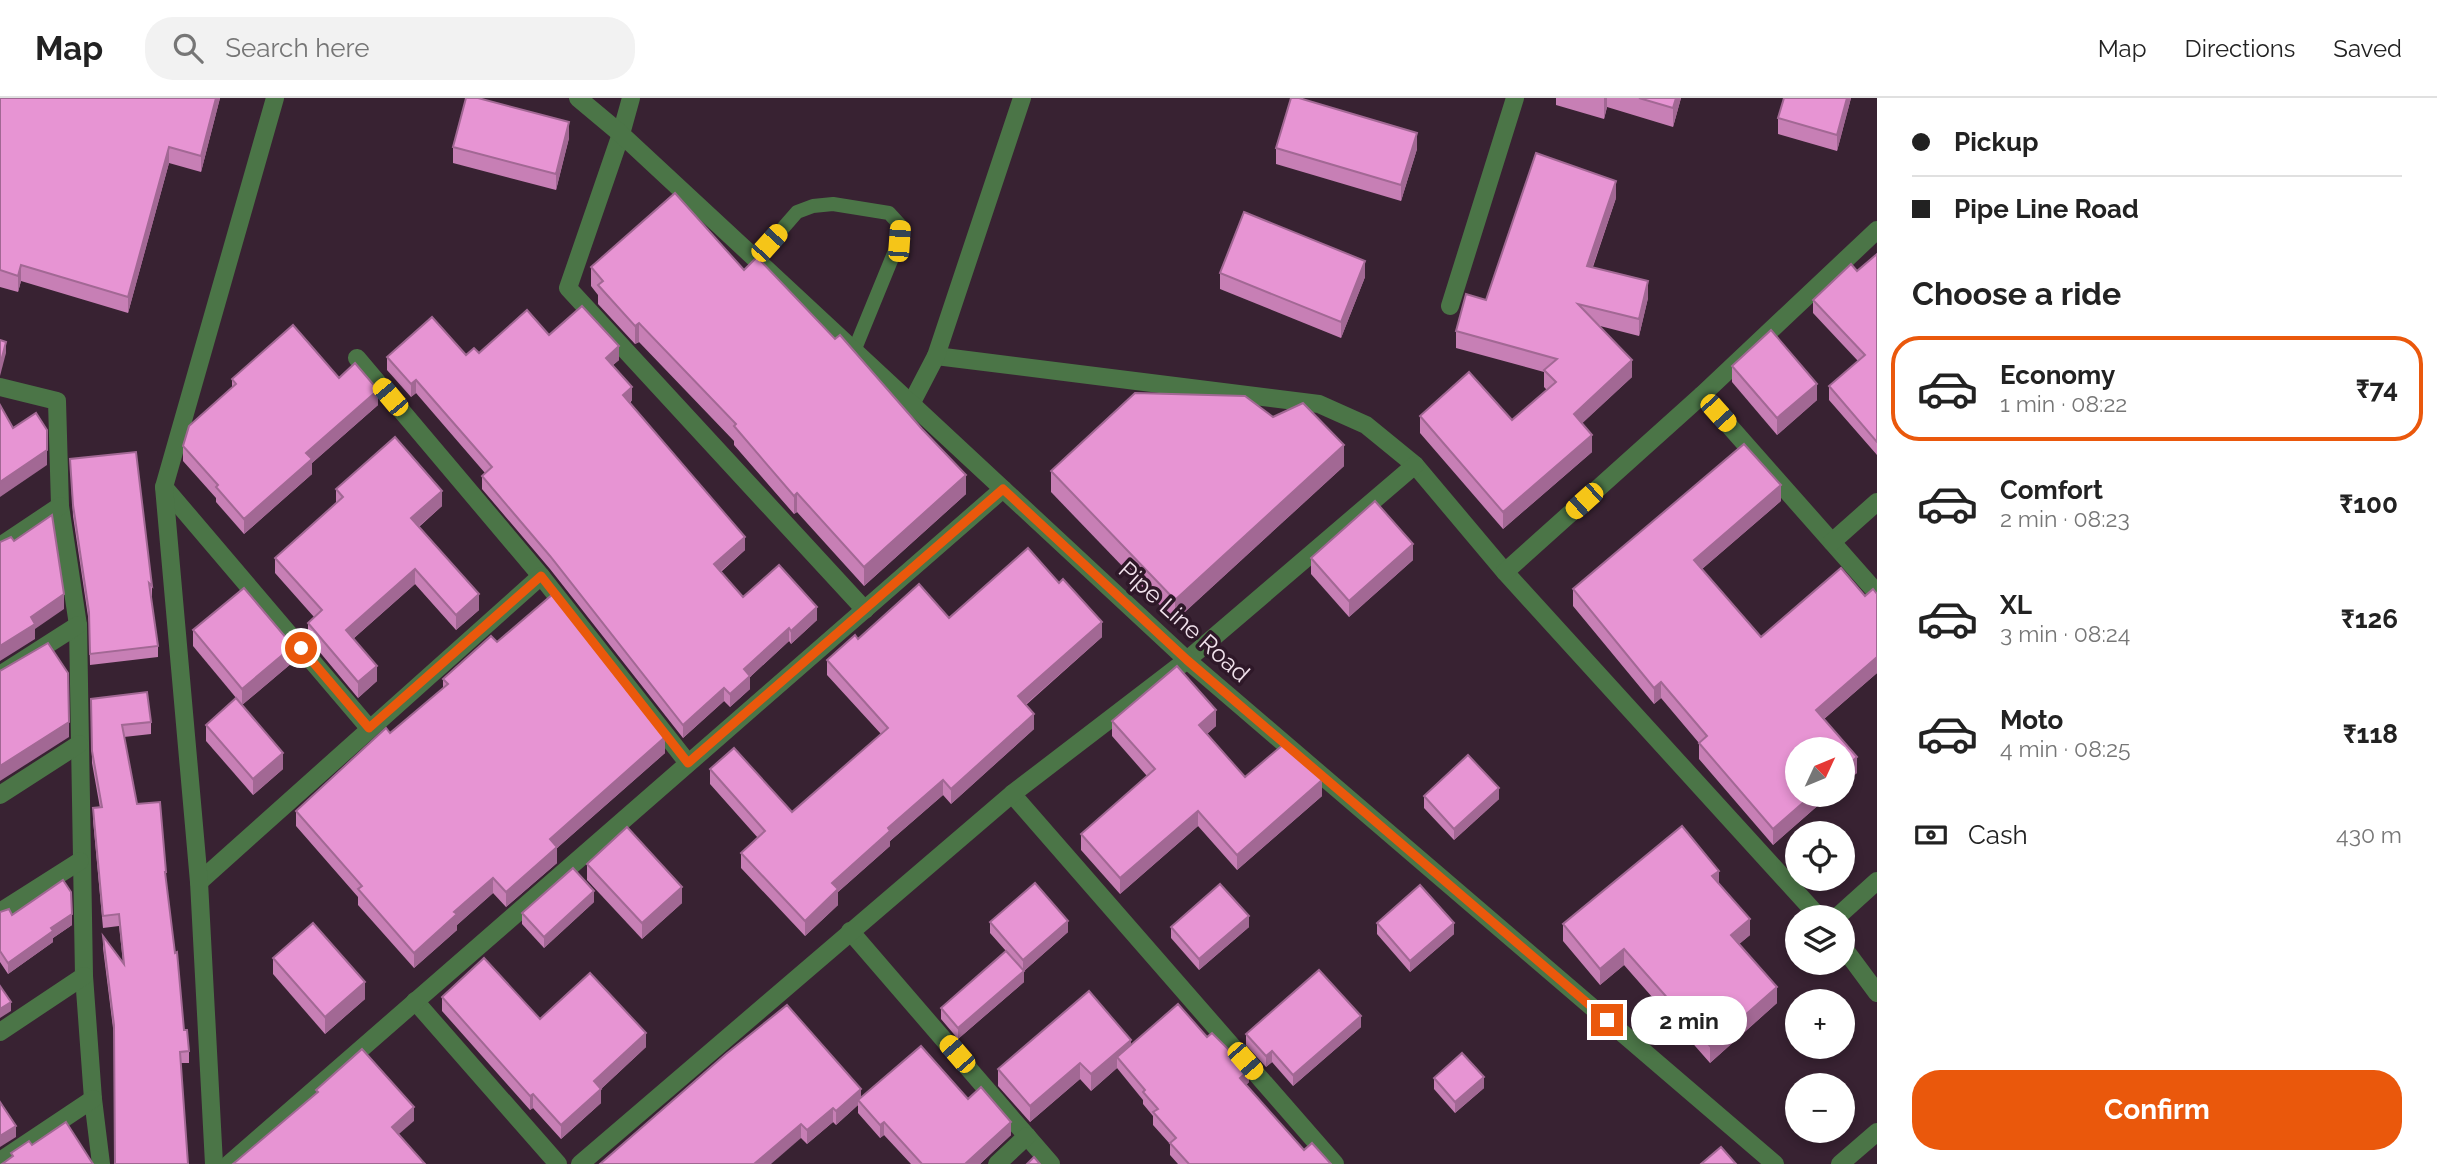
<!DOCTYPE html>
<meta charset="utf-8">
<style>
:root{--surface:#fff;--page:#f2f2f2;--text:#222;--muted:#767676;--line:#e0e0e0;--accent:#ea580c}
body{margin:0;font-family:Raleway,sans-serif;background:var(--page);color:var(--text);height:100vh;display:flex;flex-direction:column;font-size:26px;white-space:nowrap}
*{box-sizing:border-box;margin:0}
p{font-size:23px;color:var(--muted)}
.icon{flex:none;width:38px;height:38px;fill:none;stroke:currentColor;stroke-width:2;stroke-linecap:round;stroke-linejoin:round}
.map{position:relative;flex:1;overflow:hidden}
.side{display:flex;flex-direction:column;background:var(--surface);width:560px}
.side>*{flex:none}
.top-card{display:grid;align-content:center;height:154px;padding:0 35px;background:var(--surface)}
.needle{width:46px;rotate:46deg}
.tools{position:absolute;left:1785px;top:639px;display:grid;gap:14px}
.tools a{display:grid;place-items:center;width:70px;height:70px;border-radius:50%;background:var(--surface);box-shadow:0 4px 10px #0003;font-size:35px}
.end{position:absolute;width:32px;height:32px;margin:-16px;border:9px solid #ea580c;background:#fff;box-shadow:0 0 0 4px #fff}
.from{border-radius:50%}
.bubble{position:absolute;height:49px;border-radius:24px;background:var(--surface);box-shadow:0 4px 10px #0003;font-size:23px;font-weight:700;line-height:49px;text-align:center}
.car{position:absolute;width:21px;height:42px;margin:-21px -10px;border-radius:9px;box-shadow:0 0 5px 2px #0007;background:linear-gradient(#f5c518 24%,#345 0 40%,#f5c518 0 76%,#345 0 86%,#f5c518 0)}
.top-card b{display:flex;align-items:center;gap:24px;height:66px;font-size:26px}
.top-card b+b{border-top:2px solid var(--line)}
.top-card i{width:18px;height:18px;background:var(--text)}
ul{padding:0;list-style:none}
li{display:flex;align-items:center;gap:21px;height:105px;margin:0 14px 10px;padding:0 21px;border:4px solid transparent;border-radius:28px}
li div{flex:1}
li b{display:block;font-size:26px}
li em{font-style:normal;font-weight:700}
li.on{border-color:var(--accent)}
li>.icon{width:63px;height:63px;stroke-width:1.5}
h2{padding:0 35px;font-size:32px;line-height:84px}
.pay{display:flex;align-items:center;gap:18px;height:77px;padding:0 35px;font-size:26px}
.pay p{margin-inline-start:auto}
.action{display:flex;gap:14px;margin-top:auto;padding:14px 35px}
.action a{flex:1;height:80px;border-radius:28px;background:var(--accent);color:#fff;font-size:28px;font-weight:700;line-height:80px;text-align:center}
header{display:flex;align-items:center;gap:42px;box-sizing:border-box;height:98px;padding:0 35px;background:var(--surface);border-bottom:2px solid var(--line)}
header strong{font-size:33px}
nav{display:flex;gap:38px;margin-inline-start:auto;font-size:24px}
.search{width:490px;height:63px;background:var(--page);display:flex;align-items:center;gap:18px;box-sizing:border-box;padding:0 24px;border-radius:28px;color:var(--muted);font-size:26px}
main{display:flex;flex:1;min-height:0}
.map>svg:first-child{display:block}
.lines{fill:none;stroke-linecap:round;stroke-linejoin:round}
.service{stroke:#4b7547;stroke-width:14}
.minor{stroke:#4b7547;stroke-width:18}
.tertiary{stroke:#4b7547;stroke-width:18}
.wall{fill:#c77fb5}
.shaded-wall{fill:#a26894}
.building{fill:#e794d3;stroke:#a26894;stroke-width:2}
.route{stroke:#ea580c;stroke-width:9}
.labels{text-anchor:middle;stroke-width:7;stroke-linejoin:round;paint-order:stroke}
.street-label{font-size:24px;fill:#f1e2ec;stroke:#2e1828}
</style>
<header>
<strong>Map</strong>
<div class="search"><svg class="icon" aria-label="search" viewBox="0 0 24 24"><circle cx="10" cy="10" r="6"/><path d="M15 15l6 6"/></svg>Search here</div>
<nav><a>Map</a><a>Directions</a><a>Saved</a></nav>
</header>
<main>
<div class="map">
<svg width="1877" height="1066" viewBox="0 0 1877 1066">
<rect width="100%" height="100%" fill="#382232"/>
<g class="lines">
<path class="service" d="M756,161L797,114L813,108L833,106L889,115L900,127L899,143L854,253"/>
<g class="minor">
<path d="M631,0L621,36L568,190L865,512"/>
<path d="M1450,208L1515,0"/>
<path d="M936,258L1319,306L1366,327L1415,367L1505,474L1819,819"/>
<path d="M357,260L541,478L688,665"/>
<path d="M0,289L57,303L60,408L78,527L84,878L93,1001L101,1066"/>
<path d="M1702,297L1877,495"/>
<path d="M911,306L936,258L1022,0"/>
<path d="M164,389L369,630"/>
<path d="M1832,444L1877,404"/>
<path d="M0,448L60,408"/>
<path d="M1505,474L1702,297L1877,132"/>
<path d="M0,577L78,527"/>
<path d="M1012,696L1335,1066"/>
<path d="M0,697L79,646"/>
<path d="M199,784L541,478"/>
<path d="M0,814L80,763"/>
<path d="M1837,819L1877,783"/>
<path d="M850,833L1051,1066"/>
<path d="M1843,849L1877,895"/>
<path d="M415,903L558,1066"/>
<path d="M0,934L84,878"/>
<path d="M0,1063L93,1001"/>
<path d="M214,1066L199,784L164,389L275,0"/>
<path d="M229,1066L1003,391"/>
<path d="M580,1066L1012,696L1187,562L1415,367"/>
<path d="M997,1066L1027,1038"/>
<path d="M1840,1066L1877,1034"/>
</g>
<path class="tertiary" d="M578,0L621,36L1187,562L1775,1066"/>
</g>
<g class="wall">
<path d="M0,0H220L201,74L169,65L128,215L21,183L18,194L0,189Z"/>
<path d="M1556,0H1681L1673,29L1607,9L1604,21L1556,7Z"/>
<path d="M1851,0L1837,53L1778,36V20Z"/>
<path d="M569,40L556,92L453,65V49Z"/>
<path d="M1276,50L1417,51L1401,103L1276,66Z"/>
<path d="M1616,100L1593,169L1648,200L1639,238L1600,228L1632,279L1582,325L1592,354L1503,431L1420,335V318L1512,322L1547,292L1544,289V274L1456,250V233L1486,202Z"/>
<path d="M1877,156V357L1829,302V288L1858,263L1813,215V202L1857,173Z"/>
<path d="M591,169L744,172L966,396L864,488L797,414L794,416L734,347V343L639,244L635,246L598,206V197L591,188Z"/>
<path d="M1220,175L1365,179L1341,240L1220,191Z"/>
<path d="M479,255L619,262L613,267L632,302L630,305L745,452L721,474L743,499L817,522L791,546L789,543L750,579V591L730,609L724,603L683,640L550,471L482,391V378L485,375L416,295L411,299L387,272V259L466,257Z"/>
<path d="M1732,268L1817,302L1777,337L1732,284Z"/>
<path d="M339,280L378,307L312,365V376L244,436L216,404V400L183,363V348L232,290V281Z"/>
<path d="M1273,319L1344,368L1175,523L1051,394V373Z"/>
<path d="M70,361L152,488V499L151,498L158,548V559L90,567L89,525L73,418Z"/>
<path d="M336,391L442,408L419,429L479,512L456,532L415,486L353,541L377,583L358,600L308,540V525L314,519L275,475V460L336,405Z"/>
<path d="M1781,403L1702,471L1761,539L1865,498L1877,496V575L1824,621L1857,675L1797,696H1831L1773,747L1699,661V645L1661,600L1654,606L1573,508V491Z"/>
<path d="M1311,460L1413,462L1349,519L1311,476Z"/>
<path d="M949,520L1102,539L1026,607L1034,631L951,706L943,697L890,743V748L838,794V807L805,838L741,770V755L758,740L710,686V671L792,714L881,636L827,577V562L858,541Z"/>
<path d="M193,532L293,564L242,607L193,548Z"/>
<path d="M497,544L665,655L557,750V765L506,809L493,795L457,827V832L414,870L358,807V799L296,728V713L390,635L443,590V581Z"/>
<path d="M91,601L151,624V636L124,639L137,706L166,774V785L184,932L189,953V965H181L114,938L103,850V838L123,864L119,828L103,830L93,722V710H100L92,665Z"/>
<path d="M1112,623L1216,628L1207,636L1245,679L1322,698L1237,772L1198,728L1120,796L1081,752V736L1147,678L1112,638Z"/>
<path d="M206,627L283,671L253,697L206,643Z"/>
<path d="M1424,698L1499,701L1454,742L1424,710Z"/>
<path d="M587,766L682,805L642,841L587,782Z"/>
<path d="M1719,785L1750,837L1739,846L1777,905L1710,965L1624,867L1600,887L1563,843V826Z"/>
<path d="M594,804L544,850L522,826V815Z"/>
<path d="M0,814L12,817L72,827L53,840V844L8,876L0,864Z"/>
<path d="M990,824L1068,834L1024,873V884L958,941L941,921V910L1006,853L990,835Z"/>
<path d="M1377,825L1454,836L1410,874L1377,836Z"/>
<path d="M1171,829H1249L1199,872L1171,840Z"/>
<path d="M273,860L365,901L325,936L273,876Z"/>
<path d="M442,899L540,921L646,949L601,991V1005L561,1041L533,1010L530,1012L442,913Z"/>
<path d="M1361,929L1293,988L1272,964L1266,969L1246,947V936Z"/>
<path d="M1131,947L1249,984L1246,987L1304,1052L1331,1066H1178L1170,1057V1046L1153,1027V1018L1143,1006V1002L1117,970L1091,993L1080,981L1030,1024L998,988V971Z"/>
<path d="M1434,980L1484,990L1455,1015L1434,991Z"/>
<path d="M861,1000L968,1001L1011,1037L980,1066H911L884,1037L880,1040L858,1015V1007L836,1027L833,1024L807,1046L801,1040L600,1066Z"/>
</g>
<g class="shaded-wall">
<path d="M216,0H220L201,74V58Z"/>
<path d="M1604,0H1607V9L1604,21Z"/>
<path d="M1676,0H1681L1673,29V10Z"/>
<path d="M1847,0H1851L1837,53V37Z"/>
<path d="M569,24V40L556,92V76Z"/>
<path d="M1417,35V51L1401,103V87Z"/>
<path d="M169,49V65L128,215V199Z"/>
<path d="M1616,83V100L1587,185V168Z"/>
<path d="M1365,163V179L1341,240V224Z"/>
<path d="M21,167V183L18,194V178Z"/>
<path d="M1648,183V200L1639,238V221Z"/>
<path d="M639,225V244L635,246V228Z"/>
<path d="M6,244V255L0,278V267Z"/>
<path d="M619,248V262L606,273V260Z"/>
<path d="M1632,262V279L1574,333V316Z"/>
<path d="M416,282V295L411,299V286Z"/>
<path d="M1817,286V302L1777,337V320Z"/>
<path d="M632,289V302L623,310V297Z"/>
<path d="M378,292V307L312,365V376L244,436V421L306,355Z"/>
<path d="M1592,337V354L1503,431V414Z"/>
<path d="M1344,347V368L1175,523V502Z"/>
<path d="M47,352V367L0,399V384Z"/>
<path d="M966,377V396L864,488V469Z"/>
<path d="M1781,387V403L1694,478V462Z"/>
<path d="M442,393V408L411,435V420Z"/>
<path d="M797,395V414L794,416V398Z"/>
<path d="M745,439V452L714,479V466Z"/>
<path d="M1413,446V462L1349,519V503Z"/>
<path d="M415,471V486L346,547V532Z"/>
<path d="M64,496V511L35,531V541L0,563V548L31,519Z"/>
<path d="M479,496V512L456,532V517Z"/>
<path d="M817,509V522L791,546V533Z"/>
<path d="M1102,524V539L1018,613V598Z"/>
<path d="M789,530V543L750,579V591L730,609V596L744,571Z"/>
<path d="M293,548V564L242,607V591Z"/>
<path d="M1877,559V575L1816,628V612Z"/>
<path d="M377,568V583L358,600V584Z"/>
<path d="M1661,584V600L1654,606V590Z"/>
<path d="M724,590V603L683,640V627Z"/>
<path d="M1216,612V628L1199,642V627Z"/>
<path d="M1034,616V631L951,706V691Z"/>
<path d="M69,624V639L0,683V668Z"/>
<path d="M665,639V655L557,750V765L506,809V794L550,741Z"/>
<path d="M283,655V671L253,697V681Z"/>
<path d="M1857,659V675L1843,687V671Z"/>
<path d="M943,682V697L890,743V748L838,794V807L805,838V823L832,785L888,730Z"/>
<path d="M1322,682V698L1237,772V757Z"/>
<path d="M1499,690V701L1454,742V731Z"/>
<path d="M1813,696H1831L1773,747V731Z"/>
<path d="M1198,713V728L1120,796V780Z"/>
<path d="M1719,773V789L1712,778Z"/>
<path d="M493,780V795L457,827V832L414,870V855L454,814Z"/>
<path d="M682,789V805L642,841V825Z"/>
<path d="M594,793V804L544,850V839Z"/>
<path d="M72,816V827L53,840V844L8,876V865L51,830Z"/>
<path d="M1249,818V829L1199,872V861Z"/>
<path d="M1750,821V837L1731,853V837Z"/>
<path d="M1068,823V834L1024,873V884L958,941V930L1023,873V862Z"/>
<path d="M1454,825V836L1410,874V863Z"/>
<path d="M1624,851V867L1600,887V871Z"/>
<path d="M365,884V901L325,936V919Z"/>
<path d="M1777,889V905L1710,965V948Z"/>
<path d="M11,904V913L0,920V911Z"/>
<path d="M1361,918V929L1293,988V977Z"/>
<path d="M646,935V949L601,991V1005L561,1041V1027L594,983Z"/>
<path d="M1131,942V958L1117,959V970L1091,993V976Z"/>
<path d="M1272,953V964L1266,969V958Z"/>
<path d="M1080,965V981L1030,1024V1008Z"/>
<path d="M1249,972V984L1240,992V980Z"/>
<path d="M1484,979V990L1455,1015V1004Z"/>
<path d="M861,991V1004L858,1002V1007L836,1027V1013Z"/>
<path d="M533,996V1010L530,1012V998Z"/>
<path d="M414,1009V1023L392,1042V1029Z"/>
<path d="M833,1010V1024L807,1046V1032Z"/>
<path d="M884,1024V1037L880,1040V1027Z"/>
<path d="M1011,1024V1037L980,1066H965Z"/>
<path d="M801,1026V1040L771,1066H754Z"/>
<path d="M16,1028V1039L0,1049V1038Z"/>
</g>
<g class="building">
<path d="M0,0H216L201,58L169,49L128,199L21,167L18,178L0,172Z"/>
<path d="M466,0H478L569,24L556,76L453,49Z"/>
<path d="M1291,0H1299L1417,35L1401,87L1276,50Z"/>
<path d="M1639,0H1676L1673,10Z"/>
<path d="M1784,0H1847L1837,37L1778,20Z"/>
<path d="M1536,55L1616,83L1587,168L1648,183L1639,221L1578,206L1632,262L1574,316L1592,337L1503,414L1420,318L1469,274L1512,322L1556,284L1544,272L1557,261L1456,233L1466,196L1486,202Z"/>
<path d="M675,95L744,172L757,159L835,241L840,237L922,331L966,377L864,469L797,395L794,398L734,328L736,326L639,225L635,228L598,187L603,183L591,169Z"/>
<path d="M1244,114L1365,163L1341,224L1220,175Z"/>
<path d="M1877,156V344L1829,288L1865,257L1813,202L1851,166L1857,173Z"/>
<path d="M582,208L619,248L606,260L632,289L623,297L745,439L714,466L743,499L779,467L817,509L791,533L789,530L744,571L750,578L730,596L724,590L683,627L550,458L482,378L492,369L416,282L411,286L387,259L432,219L466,257L474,250L479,255L527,212L549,237Z"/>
<path d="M293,227L339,280L355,265L378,292L306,355L312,361L244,421L216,389L218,387L183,348L189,328L236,286L232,281Z"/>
<path d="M1771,232L1817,286L1777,320L1732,268Z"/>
<path d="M0,242L6,244L0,267Z"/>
<path d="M1135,295L1245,298L1273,319L1303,305L1344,347L1175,502L1051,373Z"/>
<path d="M0,307L13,330L36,315L47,332V352L0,384Z"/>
<path d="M395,339L442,393L411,420L479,496L456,517L415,471L346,532L377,568L358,584L308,525L322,512L275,460L343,399L336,391Z"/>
<path d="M1744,346L1781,387L1694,462L1761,539L1841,470L1865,498L1873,491L1877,496V559L1816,612L1857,659L1843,671V651H1797V696H1813L1773,731L1699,645L1707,638L1661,584L1654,590L1573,491Z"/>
<path d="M136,354L152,488L149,485L158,548L90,556L89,514L73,407L70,361Z"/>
<path d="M1375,403L1413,446L1349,503L1311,460Z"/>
<path d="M52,417L64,496L31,519L35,526L0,548V444L11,439L14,443Z"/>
<path d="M1028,450L1059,485L1063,481L1102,524L1018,598L1034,616L951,691L943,682L888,730L890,733L832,785L838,791L805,823L741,755L765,733L710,671L734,650L792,714L888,630L827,562L855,537L858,541L919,486L949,520Z"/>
<path d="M244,490L293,548L242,591L193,532Z"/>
<path d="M553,496L665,639L550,741L557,749L506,794L493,780L454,814L457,816L414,855L358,791L362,788L296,713L386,630L390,635L448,586L443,581L491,538L497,544Z"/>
<path d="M48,545L68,575L69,624L0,668V573Z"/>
<path d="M1177,568L1216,612L1199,627L1245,679L1285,645L1303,661L1322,682L1237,757L1198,713L1120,780L1081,736L1155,671L1112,623Z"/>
<path d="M147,594L151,624L122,627L137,706L160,704L166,774H165L175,855L177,854L184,932H187L189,953L180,954L188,1066H115L114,927L103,838L124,866L119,816L103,818L93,710L102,709L92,653L91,601Z"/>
<path d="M236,600L283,655L253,681L206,627Z"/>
<path d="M1468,657L1499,690L1454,731L1424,698Z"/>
<path d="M1682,728L1719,773L1712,778L1750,821L1731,837L1777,889L1710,948L1624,851L1600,871L1563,826Z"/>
<path d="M627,729L682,789L642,825L587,766Z"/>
<path d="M573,770L594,793L544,839L522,815Z"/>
<path d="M63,782L71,794L72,816L51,830L53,833L8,865L0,853V814L9,811L12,817Z"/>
<path d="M1035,785L1068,823L1023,862L990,824Z"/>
<path d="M1220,786L1249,818L1199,861L1171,829Z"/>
<path d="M1420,787L1454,825L1410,863L1377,825Z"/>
<path d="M313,825L365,884L325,919L273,860Z"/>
<path d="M1006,853L1024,873L958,930L941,910Z"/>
<path d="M484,860L540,921L590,875L646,935L594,983L601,991L561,1027L533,996L530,998L442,899Z"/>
<path d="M1319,872L1361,918L1293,977L1272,953L1266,958L1246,936Z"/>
<path d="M0,888L11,904L0,911Z"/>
<path d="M1089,893L1131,942L1091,976L1080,965L1030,1008L998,971Z"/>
<path d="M1178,906L1207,939L1212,935L1249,972L1240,980L1304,1052L1312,1045L1331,1066H1189L1170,1045L1176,1040L1153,1014L1158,1011L1143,994L1145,992L1117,959Z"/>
<path d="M787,907L861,991L836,1013L833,1010L807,1032L801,1026L754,1066H600L726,956Z"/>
<path d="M921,948L968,1001L981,989L1011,1024L965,1066H922L884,1024L880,1027L858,1002Z"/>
<path d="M362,951L414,1009L392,1029L425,1066H233L318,994L316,992Z"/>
<path d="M1462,955L1484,979L1455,1004L1434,980Z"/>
<path d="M0,1004L16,1028L0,1038Z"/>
<path d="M66,1024L93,1066H2L13,1058L11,1055L29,1043L32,1047Z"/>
<path d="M1721,1049L1736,1066H1701Z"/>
<path d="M1034,1059L1040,1066H1027Z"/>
</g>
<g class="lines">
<path class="route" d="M301,550L369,630L541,478L688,665L1003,391L1187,562L1607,922"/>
</g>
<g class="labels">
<g class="street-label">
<text transform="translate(1184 524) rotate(42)" y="8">Pipe Line Road</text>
</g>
</g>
</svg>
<div class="tools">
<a><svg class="needle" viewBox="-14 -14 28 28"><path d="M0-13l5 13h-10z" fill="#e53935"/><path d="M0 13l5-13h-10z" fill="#767676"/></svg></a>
<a><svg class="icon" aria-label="locate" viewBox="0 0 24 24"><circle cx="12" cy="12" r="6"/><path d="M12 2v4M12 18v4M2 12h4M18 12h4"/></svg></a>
<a><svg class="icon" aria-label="layers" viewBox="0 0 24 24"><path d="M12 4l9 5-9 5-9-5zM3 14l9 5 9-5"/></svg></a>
<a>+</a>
<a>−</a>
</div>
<i class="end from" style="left:301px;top:550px"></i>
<i class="end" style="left:1607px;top:922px"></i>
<div class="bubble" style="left:1631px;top:898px;width:116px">2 min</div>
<i class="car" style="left:899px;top:143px;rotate:4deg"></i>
<i class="car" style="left:769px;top:145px;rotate:42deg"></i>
<i class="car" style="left:390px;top:299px;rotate:320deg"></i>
<i class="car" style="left:1718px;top:315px;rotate:138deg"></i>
<i class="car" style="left:1584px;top:403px;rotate:228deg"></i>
<i class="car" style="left:957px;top:956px;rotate:319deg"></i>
<i class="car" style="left:1245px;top:963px;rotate:139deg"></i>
</div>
<section class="side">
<div class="top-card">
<b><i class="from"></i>Pickup</b>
<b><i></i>Pipe Line Road</b>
</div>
<h2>Choose a ride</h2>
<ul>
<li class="on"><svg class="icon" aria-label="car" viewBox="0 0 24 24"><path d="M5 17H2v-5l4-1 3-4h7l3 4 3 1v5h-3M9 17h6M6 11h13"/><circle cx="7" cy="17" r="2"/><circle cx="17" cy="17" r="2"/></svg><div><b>Economy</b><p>1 min · 08:22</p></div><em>₹74</em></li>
<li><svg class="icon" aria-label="car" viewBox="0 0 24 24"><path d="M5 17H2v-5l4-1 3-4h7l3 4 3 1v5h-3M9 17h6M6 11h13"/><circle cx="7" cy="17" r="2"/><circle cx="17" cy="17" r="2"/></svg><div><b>Comfort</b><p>2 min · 08:23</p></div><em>₹100</em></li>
<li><svg class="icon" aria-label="car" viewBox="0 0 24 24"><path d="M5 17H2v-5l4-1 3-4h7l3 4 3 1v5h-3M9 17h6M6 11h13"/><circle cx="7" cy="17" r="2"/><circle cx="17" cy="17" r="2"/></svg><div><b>XL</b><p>3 min · 08:24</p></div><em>₹126</em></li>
<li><svg class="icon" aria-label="car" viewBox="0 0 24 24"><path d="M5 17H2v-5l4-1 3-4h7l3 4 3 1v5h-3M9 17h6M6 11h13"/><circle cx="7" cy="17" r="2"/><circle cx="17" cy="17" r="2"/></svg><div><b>Moto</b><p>4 min · 08:25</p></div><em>₹118</em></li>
</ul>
<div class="pay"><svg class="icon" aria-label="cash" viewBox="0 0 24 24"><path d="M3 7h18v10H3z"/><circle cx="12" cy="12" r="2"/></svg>Cash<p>430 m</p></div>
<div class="action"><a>Confirm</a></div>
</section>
</main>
